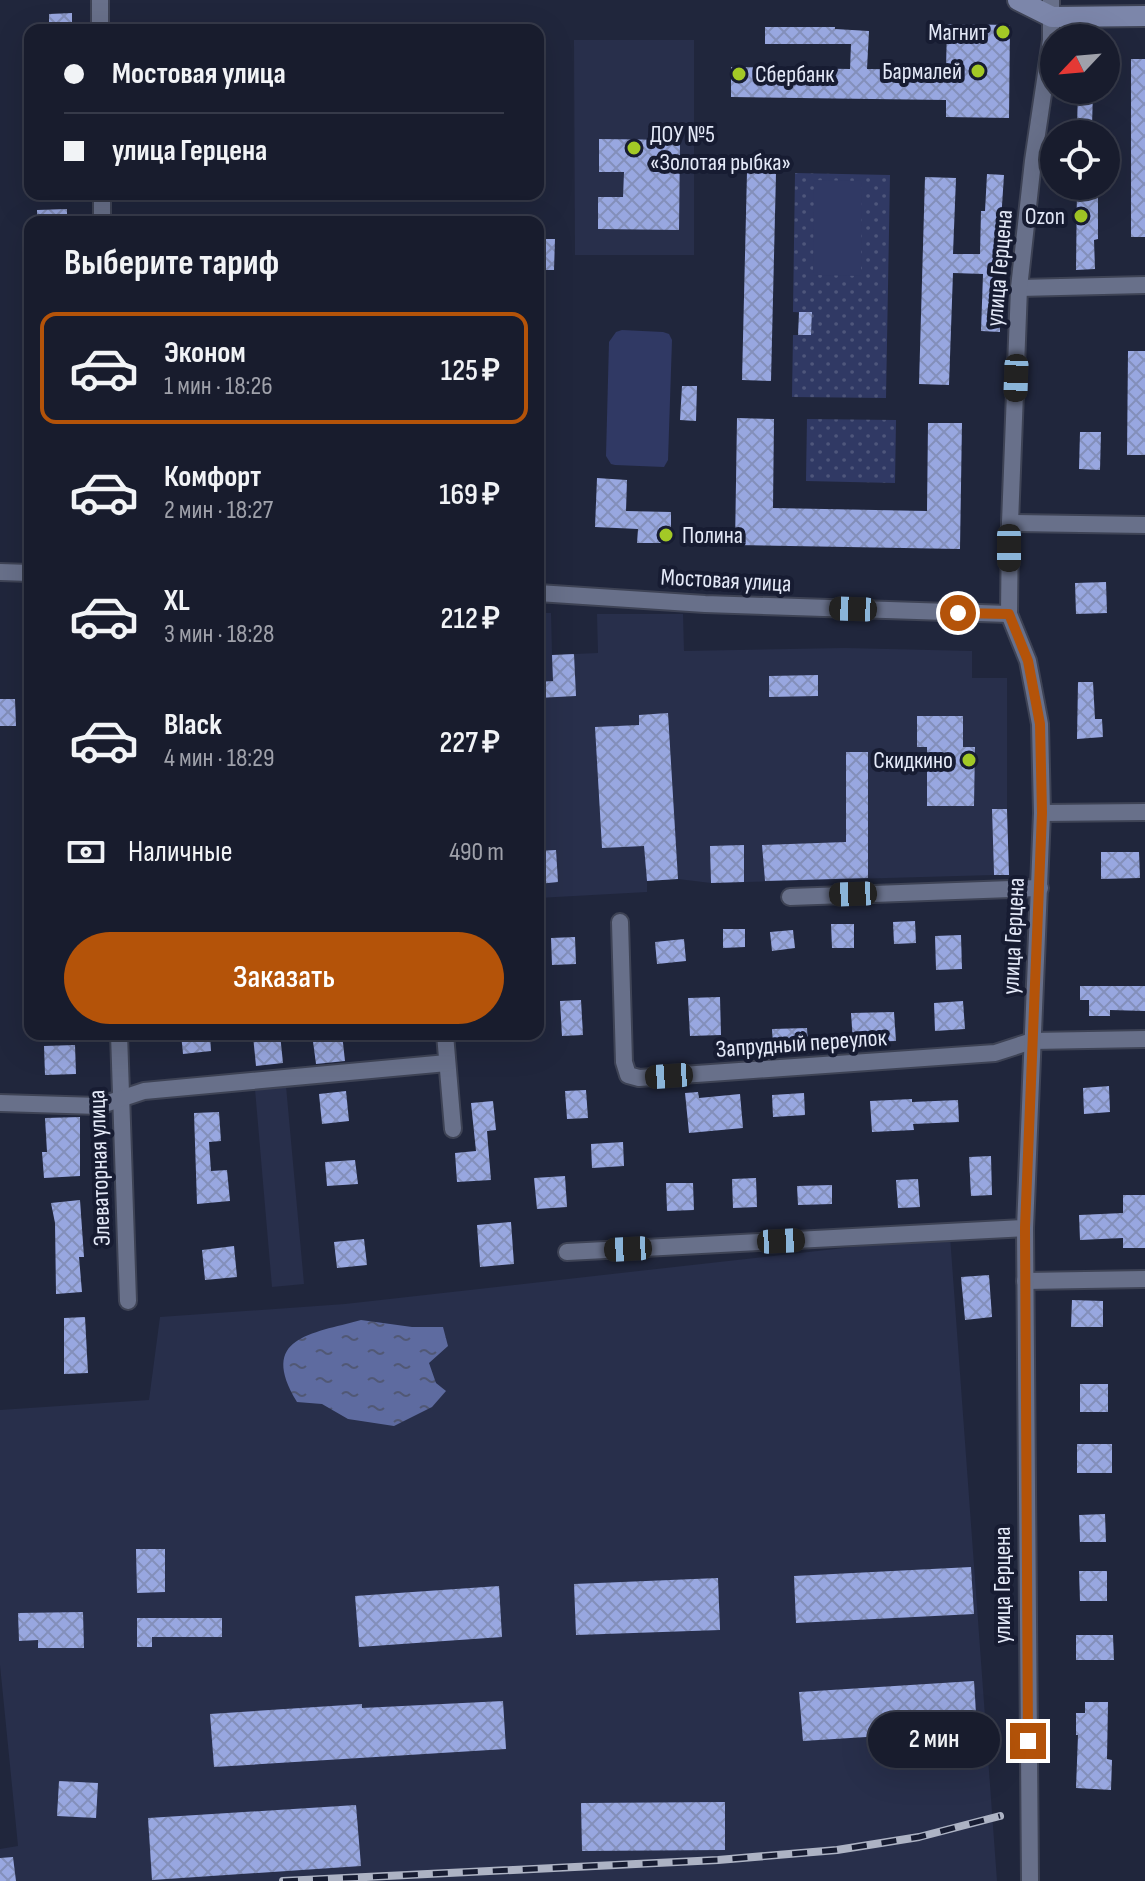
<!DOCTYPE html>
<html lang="ru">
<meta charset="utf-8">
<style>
:root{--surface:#181c2d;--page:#252939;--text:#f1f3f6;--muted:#9fa1aa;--line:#363a49;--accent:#b45309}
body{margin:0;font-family:"Sofia Sans Condensed",sans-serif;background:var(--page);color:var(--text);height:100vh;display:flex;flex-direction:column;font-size:30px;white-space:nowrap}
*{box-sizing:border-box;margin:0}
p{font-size:26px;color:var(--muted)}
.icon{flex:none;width:44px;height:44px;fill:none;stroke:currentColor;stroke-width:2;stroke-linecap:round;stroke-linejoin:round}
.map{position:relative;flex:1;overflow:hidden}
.details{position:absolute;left:24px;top:216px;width:520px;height:824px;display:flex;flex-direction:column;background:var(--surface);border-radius:16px;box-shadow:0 8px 32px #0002,0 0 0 2px var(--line)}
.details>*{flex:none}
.guide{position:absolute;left:24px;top:24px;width:520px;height:176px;border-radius:16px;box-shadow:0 8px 32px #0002,0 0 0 2px var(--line);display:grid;align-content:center;height:176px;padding:0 40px;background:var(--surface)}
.needle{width:52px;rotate:244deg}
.fabs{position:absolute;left:1040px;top:24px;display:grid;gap:16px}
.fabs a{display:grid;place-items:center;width:80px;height:80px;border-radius:50%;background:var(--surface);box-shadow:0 8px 32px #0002,0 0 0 2px var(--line);font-size:40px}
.end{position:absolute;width:36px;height:36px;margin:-18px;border:10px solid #b45309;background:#fff;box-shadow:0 0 0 4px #fff}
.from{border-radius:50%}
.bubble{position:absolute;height:56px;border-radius:28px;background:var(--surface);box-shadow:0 8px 32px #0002,0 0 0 2px var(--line);font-size:26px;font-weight:600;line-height:56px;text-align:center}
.car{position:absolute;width:24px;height:48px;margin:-24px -12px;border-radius:10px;box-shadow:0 0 6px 2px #0007;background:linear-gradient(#222 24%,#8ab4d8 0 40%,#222 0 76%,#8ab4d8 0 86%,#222 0)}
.guide b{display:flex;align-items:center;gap:28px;height:76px;font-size:30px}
.guide b+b{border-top:2px solid var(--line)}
.guide i{width:20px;height:20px;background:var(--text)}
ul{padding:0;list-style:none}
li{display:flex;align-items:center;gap:24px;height:112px;margin:0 16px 12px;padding:0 24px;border:4px solid transparent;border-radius:16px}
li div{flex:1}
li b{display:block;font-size:30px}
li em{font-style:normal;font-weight:600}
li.on{border-color:var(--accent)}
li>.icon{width:72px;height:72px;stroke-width:1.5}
h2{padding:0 40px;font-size:36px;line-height:96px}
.pay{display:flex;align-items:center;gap:20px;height:88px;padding:0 40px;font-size:30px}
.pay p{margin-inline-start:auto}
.action{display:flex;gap:16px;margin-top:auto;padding:16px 40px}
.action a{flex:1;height:92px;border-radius:48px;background:var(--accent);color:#fff;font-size:32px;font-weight:600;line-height:92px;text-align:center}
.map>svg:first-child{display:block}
.built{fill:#282f4b}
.grass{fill:url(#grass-dots)}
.garden{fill:#303964}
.water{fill:url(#water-ripples)}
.building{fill:url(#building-cross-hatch)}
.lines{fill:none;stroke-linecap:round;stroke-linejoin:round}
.street-casing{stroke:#3e4355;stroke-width:20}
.secondary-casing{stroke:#3e4355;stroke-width:24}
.street{stroke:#68708a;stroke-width:16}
.secondary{stroke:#7c86aa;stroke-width:20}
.rail-casing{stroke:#adb3c4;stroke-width:8}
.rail{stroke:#171c32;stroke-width:5;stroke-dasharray:15;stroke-linecap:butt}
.route{stroke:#b45309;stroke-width:10}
.poi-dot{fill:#a3c926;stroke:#171c32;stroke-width:3}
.labels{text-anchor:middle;stroke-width:8;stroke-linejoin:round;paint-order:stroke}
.poi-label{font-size:24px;fill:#e4e9f8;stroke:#171c32;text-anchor:end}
.street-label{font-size:24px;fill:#e4e9f8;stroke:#171c32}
</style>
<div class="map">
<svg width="1145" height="1881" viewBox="0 0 1145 1881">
<defs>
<pattern id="grass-dots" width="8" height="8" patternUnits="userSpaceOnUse" patternTransform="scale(2)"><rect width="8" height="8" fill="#303964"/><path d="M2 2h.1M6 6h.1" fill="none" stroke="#4e567b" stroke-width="1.8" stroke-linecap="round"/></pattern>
<pattern id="water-ripples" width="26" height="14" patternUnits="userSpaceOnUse" patternTransform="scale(2)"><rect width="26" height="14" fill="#5e6ba0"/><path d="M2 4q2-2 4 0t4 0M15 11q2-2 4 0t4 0" fill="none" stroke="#515875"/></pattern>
<pattern id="building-cross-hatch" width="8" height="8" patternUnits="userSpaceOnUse" patternTransform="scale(2)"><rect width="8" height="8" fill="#98a7e0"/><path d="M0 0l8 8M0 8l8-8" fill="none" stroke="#838fba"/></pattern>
</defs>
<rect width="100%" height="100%" fill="#20263c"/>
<g class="built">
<path d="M574,40H694V255H575Z"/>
<path d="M538,613H551L552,655L598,653L597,614H683L684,651L845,648L972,651V678H1007V809L992,810L994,875L711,883L678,879L647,881V892L538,898Z"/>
<path d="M286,1086L304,1284L272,1287L255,1089Z"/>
<path d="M950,1236L997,1881H0V1849L18,1846L0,1665V1410L149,1400L160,1317L345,1304Z"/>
</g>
<g class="grass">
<path d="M795,173L890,175L886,398L792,397L793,335H811L812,313L793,312Z"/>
<path d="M807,419L896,420L895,483L806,481Z"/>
</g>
<g class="garden">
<path d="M814,180L862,181L861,276L813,275Z"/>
<path d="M622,330L663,332L669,334L672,340L668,460L664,467L615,465L611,464L606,456L609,342L616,332Z"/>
</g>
<path class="water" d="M361,1320L412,1327H443L448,1346L429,1363L436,1383L446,1391L432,1407L394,1426L348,1419L322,1404L297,1402C258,1337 311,1334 361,1320Z"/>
<g class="building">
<path d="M72,13V30H49V14Z"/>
<path d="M947,24L1010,25L1009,118L946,117V100L731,97V67L850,69L851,44H765V27H835V29L869,31L867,69L946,70Z"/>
<rect x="1131" y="59" width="14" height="178"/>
<path d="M1078,90H1093L1092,127H1077Z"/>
<path d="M599,139L680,140L679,230L598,229V197H623L624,172H599Z"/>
<path d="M747,172L776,173L771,381L742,380Z"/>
<path d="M987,174L1004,175L1001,221H1007V252H1000V332L981,331L983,274L953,273L949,385L919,384L925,177L956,178L953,254H980L981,211H985Z"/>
<path d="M1077,186H1098V239L1094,240L1095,269L1076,270Z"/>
<path d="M67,209V222H37V210Z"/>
<path d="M538,239H555L554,270H538Z"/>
<path d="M799,312H812L811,335H798Z"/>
<path d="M1128,351H1145V455H1127Z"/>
<path d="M682,386H697L696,421L680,420Z"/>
<path d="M737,418L774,419L773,508L927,511L928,423H962L960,549L735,545Z"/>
<path d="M1080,432H1101L1100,470L1079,469Z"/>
<path d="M597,478L627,480L626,511L671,512V543H637L638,529L595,527Z"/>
<path d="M1106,582L1107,613L1076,614L1075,583Z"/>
<path d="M574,654L576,696L538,698V682L553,681L552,655Z"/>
<path d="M818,675V696L769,697V676Z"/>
<path d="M1078,682H1093L1095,719H1102L1103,737L1077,739Z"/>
<path d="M0,699H15L16,726H0Z"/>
<path d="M668,713L678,879L647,881L644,846L602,848L595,727L639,725V715Z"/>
<path d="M917,716H963V747H975L974,806H927V747H917Z"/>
<path d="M846,752H868V878L765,881L762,845L846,842Z"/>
<path d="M992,809H1007L1009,875H994Z"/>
<path d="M744,845V882L711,883L710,846Z"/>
<path d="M556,850L558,882L538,884V851Z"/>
<path d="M1101,852H1139L1140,878L1101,879Z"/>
<path d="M915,921L916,943L894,944L893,922Z"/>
<path d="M831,924H854V948H832Z"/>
<path d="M723,929H745V947L723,948Z"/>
<path d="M793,930L795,948L772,951L770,932Z"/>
<path d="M961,935L962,969L936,970L935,936Z"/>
<path d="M575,937L576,964L552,965L551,938Z"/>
<path d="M684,939L686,961L657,964L655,942Z"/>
<path d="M1080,986H1145V1011L1110,1010V1016H1089V1000H1080Z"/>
<path d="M720,997L721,1035L690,1036L688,998Z"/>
<path d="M581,1000L583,1035L562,1036L560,1001Z"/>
<path d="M963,1001L965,1029L935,1031L934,1003Z"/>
<path d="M894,1012L896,1041L853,1042L851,1013Z"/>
<path d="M807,1028L808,1045L773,1046L772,1029Z"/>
<path d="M181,1034H210L211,1051L183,1054Z"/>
<path d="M280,1034L283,1063L256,1066L253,1036Z"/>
<path d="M312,1034H342L345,1061L316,1064Z"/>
<path d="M75,1045L76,1074L45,1075L44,1046Z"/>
<path d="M1109,1086L1110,1112L1084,1114L1083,1088Z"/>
<path d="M586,1090L588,1118L567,1119L565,1091Z"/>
<path d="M346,1091L349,1121L322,1124L319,1094Z"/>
<path d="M698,1092L699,1098L740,1094L743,1128L689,1133L685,1093Z"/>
<path d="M804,1093L805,1115L773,1117L772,1095Z"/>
<path d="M912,1099V1102L958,1100L959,1122L913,1124L914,1130L872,1132L870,1101Z"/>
<path d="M493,1101L496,1130L487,1131L491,1180L457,1182L455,1153L476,1151L471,1103Z"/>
<path d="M219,1112L221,1141L209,1142L211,1171L227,1170L230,1201L197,1204L194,1113Z"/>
<path d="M80,1117V1176L44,1178L42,1152H47L45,1118Z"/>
<path d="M623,1142L624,1166L592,1168L591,1144Z"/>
<path d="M991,1156L992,1195L971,1196L969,1157Z"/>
<path d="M355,1160L358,1184L327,1186L325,1162Z"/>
<path d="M565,1176L567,1207L537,1209L534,1178Z"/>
<path d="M756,1178L757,1207L733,1208L732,1179Z"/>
<path d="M918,1179L920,1207L898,1208L896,1180Z"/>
<path d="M666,1183H693L694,1210L667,1211Z"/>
<path d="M832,1185V1204L798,1205L797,1186Z"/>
<path d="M1123,1195H1145V1248H1123V1238L1080,1240L1079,1215L1123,1213Z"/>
<path d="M80,1200L84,1257H79L82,1292L56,1294L55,1223L51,1203Z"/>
<path d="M511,1222L514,1264L480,1267L477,1225Z"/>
<path d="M364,1239L367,1265L337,1268L334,1242Z"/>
<path d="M234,1246L237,1277L205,1280L202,1250Z"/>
<path d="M989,1275L992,1317L965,1320L961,1277Z"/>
<path d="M1072,1300L1103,1301V1327H1071Z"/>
<path d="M85,1317L88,1373L64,1374V1318Z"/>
<rect x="1080" y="1384" width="28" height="28"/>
<rect x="1077" y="1444" width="35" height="29"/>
<path d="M1105,1514L1106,1542H1080L1079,1515Z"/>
<path d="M136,1549H165V1592L137,1593Z"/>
<path d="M971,1567L974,1614L796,1623L794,1576Z"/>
<path d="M1079,1571H1107V1601H1080Z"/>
<path d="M718,1578L720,1630L576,1635L574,1584Z"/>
<path d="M499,1586L502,1637L359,1647L355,1596Z"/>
<path d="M83,1612L84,1648H38V1640L19,1641L18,1613Z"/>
<path d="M137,1618H222V1637H152V1647H137Z"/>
<path d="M1076,1635H1113L1114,1660H1076Z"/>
<path d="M974,1681L977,1730L803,1741L799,1692Z"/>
<path d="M503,1701L506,1749L214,1767L210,1714L362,1704V1708Z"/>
<path d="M1085,1702H1108L1107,1759L1112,1760L1111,1790L1076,1788L1078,1735H1076V1713H1085Z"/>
<path d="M59,1781L98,1783L96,1818L57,1816Z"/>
<path d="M725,1802V1850L582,1851L581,1803Z"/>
<path d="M356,1805L361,1866L152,1880L148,1818Z"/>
<path d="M13,1857L16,1881H0V1858Z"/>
</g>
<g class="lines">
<g class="street-casing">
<g id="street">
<path d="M100,0V30"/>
<path d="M102,194V222"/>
<path d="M1019,288L1145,285"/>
<path d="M1010,523L1145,525"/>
<path d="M0,572L30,573"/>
<path d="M538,593L705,604L1009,614"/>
<path d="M1042,813L1145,812"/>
<path d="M790,897L1040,888"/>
<path d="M620,922L624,1062L628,1075L639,1078L995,1053L1032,1041L1145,1039"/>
<path d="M119,1034L128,1301"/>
<path d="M445,1034L453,1129"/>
<path d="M0,1103L99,1106L144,1091L447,1063"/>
<path d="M567,1252L1025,1228"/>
<path d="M1025,1281L1145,1279"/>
<path d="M1030,1881L1025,1228L1042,813L1040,724L1028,661L1009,614L1010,523L1019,288L1033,161L1051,40V0"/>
</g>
</g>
<g class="secondary-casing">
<path id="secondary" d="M1018,0L1052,17L1145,16"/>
</g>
<use href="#street" class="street"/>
<use href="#secondary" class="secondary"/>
<g class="rail-casing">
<path id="rail" d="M283,1881L718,1860L837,1850L919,1837L1000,1816"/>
</g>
<use href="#rail" class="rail"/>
</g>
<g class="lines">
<path class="route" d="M958,613L1009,614L1028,661L1040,724L1042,813L1025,1228L1028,1741"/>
</g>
<g class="poi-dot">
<circle cx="1003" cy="32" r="8"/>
<circle cx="978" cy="71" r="8"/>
<circle cx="739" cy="74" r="8"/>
<circle cx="634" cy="148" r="8"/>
<circle cx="1081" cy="216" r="8"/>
<circle cx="666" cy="535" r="8"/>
<circle cx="969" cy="760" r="8"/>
</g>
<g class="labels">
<g class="poi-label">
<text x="987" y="40">Магнит</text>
<text x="962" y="79">Бармалей</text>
<text x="755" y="82" text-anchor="start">Сбербанк</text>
<text x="650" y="142" text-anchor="start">ДОУ №5<tspan x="650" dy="28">«Золотая рыбка»</tspan></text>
<text x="1065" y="224">Ozon</text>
<text x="682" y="543" text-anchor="start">Полина</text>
<text x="953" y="768">Скидкино</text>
</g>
<g class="street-label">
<text transform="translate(999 268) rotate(-85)" y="8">улица Герцена</text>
<text transform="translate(726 580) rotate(3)" y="8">Мостовая улица</text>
<text transform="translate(1013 936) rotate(-87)" y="8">улица Герцена</text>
<text transform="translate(801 1043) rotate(-4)" y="8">Запрудный переулок</text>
<text transform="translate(99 1168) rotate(-92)" y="8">Элеваторная улица</text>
<text transform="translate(1002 1585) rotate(-90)" y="8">улица Герцена</text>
</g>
</g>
</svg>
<div class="fabs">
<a><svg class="needle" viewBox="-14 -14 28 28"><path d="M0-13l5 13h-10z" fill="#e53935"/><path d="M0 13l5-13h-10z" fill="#9fa1aa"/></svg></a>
<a><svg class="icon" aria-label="locate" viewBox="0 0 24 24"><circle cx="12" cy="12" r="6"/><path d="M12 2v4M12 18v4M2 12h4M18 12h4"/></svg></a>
</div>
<i class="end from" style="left:958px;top:613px"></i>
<i class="end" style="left:1028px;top:1741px"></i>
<div class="bubble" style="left:868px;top:1712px;width:132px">2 мин</div>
<i class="car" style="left:1016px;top:378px;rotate:182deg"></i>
<i class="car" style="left:1009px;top:548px;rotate:180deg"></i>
<i class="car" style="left:853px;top:609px;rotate:272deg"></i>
<i class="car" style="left:853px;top:894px;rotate:268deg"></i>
<i class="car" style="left:669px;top:1076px;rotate:266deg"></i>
<i class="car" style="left:781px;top:1241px;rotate:87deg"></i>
<i class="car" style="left:628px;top:1249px;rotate:267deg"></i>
<div class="guide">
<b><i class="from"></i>Мостовая улица</b>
<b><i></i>улица Герцена</b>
</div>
<section class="details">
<h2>Выберите тариф</h2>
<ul>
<li class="on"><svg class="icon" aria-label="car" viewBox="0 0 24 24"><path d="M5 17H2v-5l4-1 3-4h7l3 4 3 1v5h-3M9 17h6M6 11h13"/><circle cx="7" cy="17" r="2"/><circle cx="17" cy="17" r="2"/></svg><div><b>Эконом</b><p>1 мин · 18:26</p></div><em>125 ₽</em></li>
<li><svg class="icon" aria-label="car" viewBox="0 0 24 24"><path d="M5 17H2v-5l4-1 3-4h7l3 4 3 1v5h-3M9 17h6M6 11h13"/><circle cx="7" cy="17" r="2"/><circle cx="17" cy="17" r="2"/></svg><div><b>Комфорт</b><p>2 мин · 18:27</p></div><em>169 ₽</em></li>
<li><svg class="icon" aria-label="car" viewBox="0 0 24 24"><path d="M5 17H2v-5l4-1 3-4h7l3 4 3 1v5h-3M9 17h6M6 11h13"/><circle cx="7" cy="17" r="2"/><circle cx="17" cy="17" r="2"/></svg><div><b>XL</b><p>3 мин · 18:28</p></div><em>212 ₽</em></li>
<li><svg class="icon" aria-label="car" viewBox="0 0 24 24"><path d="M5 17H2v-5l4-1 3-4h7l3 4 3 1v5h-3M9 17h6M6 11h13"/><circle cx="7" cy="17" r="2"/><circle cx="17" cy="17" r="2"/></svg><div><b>Black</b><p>4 мин · 18:29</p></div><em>227 ₽</em></li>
</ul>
<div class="pay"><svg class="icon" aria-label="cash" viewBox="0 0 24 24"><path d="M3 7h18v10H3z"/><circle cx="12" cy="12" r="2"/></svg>Наличные<p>490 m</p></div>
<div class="action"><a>Заказать</a></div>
</section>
</div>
